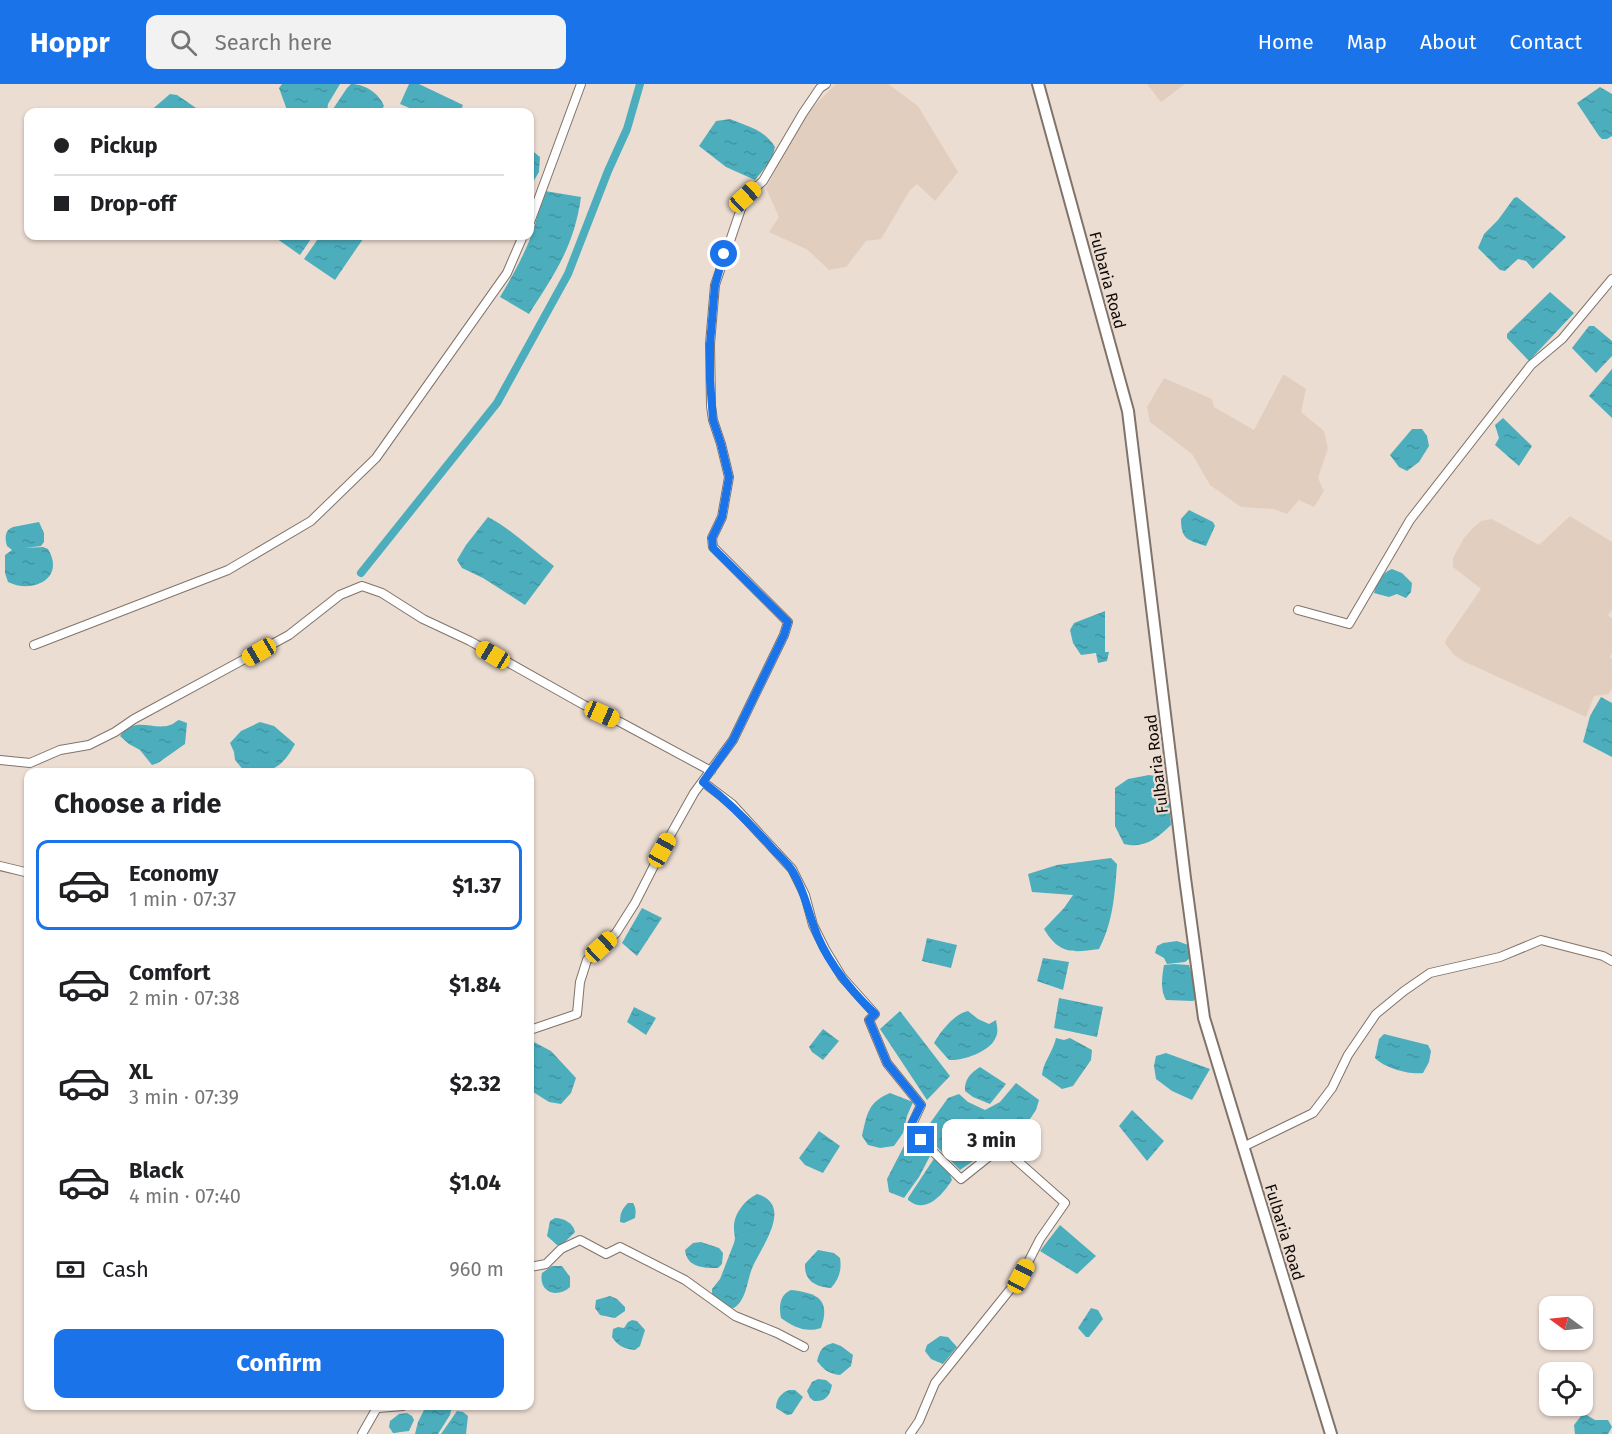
<!DOCTYPE html>
<meta charset="utf-8">
<style>
:root{--surface:#fff;--page:#f2f2f2;--text:#202124;--muted:#757577;--line:#e0e0e0;--accent:#1a73e8}
body{margin:0;font-family:"Fira Sans",sans-serif;background:var(--page);color:var(--text);height:100vh;display:flex;flex-direction:column;font-size:22px;white-space:nowrap}
*{box-sizing:border-box;margin:0}
p{font-size:20px;color:var(--muted)}
.icon{flex:none;width:33px;height:33px;fill:none;stroke:currentColor;stroke-width:2;stroke-linecap:round;stroke-linejoin:round}
.map{position:relative;flex:1;overflow:hidden}
.panel{position:absolute;left:24px;top:684px;width:510px;height:642px;display:flex;flex-direction:column;background:var(--surface);border-radius:12px;box-shadow:0 2px 4px #0004}
.panel>*{flex:none}
.banner{position:absolute;left:24px;top:24px;width:510px;height:132px;border-radius:12px;box-shadow:0 2px 4px #0004;display:grid;align-content:center;height:132px;padding:0 30px;background:var(--surface)}
.needle{width:39px;rotate:285deg}
.controls{position:absolute;left:1539px;top:1212px;display:grid;gap:12px}
.controls a{display:grid;place-items:center;width:54px;height:54px;border-radius:12px;background:var(--surface);box-shadow:0 2px 4px #0004;font-size:30px}
.end{position:absolute;width:27px;height:27px;margin:-14px;border:8px solid #1a73e8;background:#fff;box-shadow:0 0 0 3px #fff}
.from{border-radius:50%}
.bubble{position:absolute;height:42px;border-radius:12px;background:var(--surface);box-shadow:0 2px 4px #0004;font-size:20px;font-weight:700;line-height:42px;text-align:center}
.car{position:absolute;width:18px;height:36px;margin:-18px -9px;border-radius:8px;box-shadow:0 0 4px 2px #0007;background:linear-gradient(#f5c518 24%,#345 0 40%,#f5c518 0 76%,#345 0 86%,#f5c518 0)}
.banner b{display:flex;align-items:center;gap:21px;height:57px;font-size:22px}
.banner b+b{border-top:2px solid var(--line)}
.banner i{width:15px;height:15px;background:var(--text)}
ul{padding:0;list-style:none}
li{display:flex;align-items:center;gap:18px;height:90px;margin:0 12px 9px;padding:0 18px;border:3px solid transparent;border-radius:12px}
li div{flex:1}
li b{display:block;font-size:22px}
li em{font-style:normal;font-weight:700}
li.active{border-color:var(--accent)}
li>.icon{width:54px;height:54px;stroke-width:1.5}
h2{padding:0 30px;font-size:27px;line-height:72px}
.pay{display:flex;align-items:center;gap:15px;height:66px;padding:0 30px;font-size:22px}
.pay p{margin-inline-start:auto}
.action{display:flex;gap:12px;margin-top:auto;padding:12px 30px}
.action a{flex:1;height:69px;border-radius:12px;background:var(--accent);color:#fff;font-size:24px;font-weight:700;line-height:69px;text-align:center}
header{display:flex;align-items:center;gap:36px;box-sizing:border-box;height:84px;padding:0 30px;background:var(--accent);color:#fff}
header strong{font-size:28px}
nav{display:flex;gap:33px;margin-inline-start:auto;font-size:21px}
.search{width:420px;height:54px;background:var(--page);display:flex;align-items:center;gap:15px;box-sizing:border-box;padding:0 21px;border-radius:12px;color:var(--muted);font-size:22px}
.map>svg:first-child{display:block}
.industrial{fill:#e2cebf}
.water{fill:url(#water-ripples)}
.lines{fill:none;stroke-linecap:round;stroke-linejoin:round}
.canal{stroke:#4caebd;stroke-width:8}
.street-casing{stroke:#817369;stroke-width:10}
.secondary-casing{stroke:#817369;stroke-width:14}
.street{stroke:#fff;stroke-width:8}
.secondary{stroke:#fff;stroke-width:10}
.route{stroke:#1a73e8;stroke-width:8}
.labels{text-anchor:middle;stroke-width:4.5;stroke-linejoin:round;paint-order:stroke}
.street-label{font-size:16px;fill:#0f0a07;stroke:#ecddd2}
</style>
<header>
<strong>Hoppr</strong>
<div class="search"><svg class="icon" aria-label="search" viewBox="0 0 24 24"><circle cx="10" cy="10" r="6"/><path d="M15 15l6 6"/></svg>Search here</div>
<nav><a>Home</a><a>Map</a><a>About</a><a>Contact</a></nav>
</header>
<div class="map">
<svg width="1612" height="1350" viewBox="0 0 1612 1350">
<defs>
<pattern id="water-ripples" width="26" height="14" patternUnits="userSpaceOnUse" patternTransform="scale(1.5)"><rect width="26" height="14" fill="#4caebd"/><path d="M2 4q2-2 4 0t4 0M15 11q2-2 4 0t4 0" fill="none" stroke="#4194a1"/></pattern>
</defs>
<rect width="100%" height="100%" fill="#ecddd2"/>
<g class="industrial">
<path d="M836,0H888L918,22L958,88L935,117L917,100L910,106L881,155L866,157L846,183L829,186L808,166L769,148L779,133L766,104L806,30Z"/>
<path d="M1147,0H1185L1161,18Z"/>
<path d="M1283,291H1285L1306,305L1301,328L1324,347L1328,364L1318,394L1324,407L1314,423L1299,416L1287,430L1273,425L1241,423L1210,401L1192,370L1150,338L1147,323L1164,294L1212,315L1214,323L1254,346Z"/>
<path d="M1570,432L1612,458V525L1608,532L1612,534V568L1610,573L1612,575V604L1609,610L1594,612L1586,633L1463,577L1453,570L1445,559L1447,554L1481,505L1453,483V474L1464,454L1474,443L1481,437L1492,435L1539,461Z"/>
</g>
<g class="water">
<path d="M282,0H340L328,20L327,28H292L287,26L279,4Z"/>
<path d="M351,0C366,0 379,10 384,22L380,28H331L347,4Z"/>
<path d="M409,0H419L463,21L460,28H419L400,20Z"/>
<path d="M1600,3L1612,10V52L1607,55H1602L1599,52L1577,19Z"/>
<path d="M170,10L177,11L202,28H149Z"/>
<path d="M730,35C747,42 765,46 775,63L772,75L755,96L726,83L699,62L716,37Z"/>
<path d="M530,65L540,73L539,88L533,98L530,96Z"/>
<path d="M545,107L581,113C574,163 555,189 529,230L500,213C513,191 526,168 534,144C538,131 539,119 545,107Z"/>
<path d="M1517,113L1566,153L1533,185L1526,177L1518,175L1505,187L1500,186L1478,164L1484,150L1498,136L1514,114Z"/>
<path d="M273,152H313L300,171Z"/>
<path d="M320,152H365L335,196L304,175Z"/>
<path d="M1550,208L1574,229L1529,277L1507,254V250Z"/>
<path d="M1589,242H1594L1612,257V272L1596,289L1572,264Z"/>
<path d="M1612,285V334L1589,312Z"/>
<path d="M1503,334L1532,362L1519,382L1495,361L1499,354L1495,341Z"/>
<path d="M1412,345H1422L1427,352L1429,362L1419,378L1407,387L1399,383L1390,371Z"/>
<path d="M1189,426L1213,438L1215,442L1206,462C1188,456 1181,456 1181,435Z"/>
<path d="M488,433C513,446 532,466 554,482L525,521L483,494L462,484L457,476L466,461Z"/>
<path d="M39,438L44,449V458L41,462L25,464L43,463L48,465C66,495 32,510 8,498L5,489V471L12,466L7,462C5,455 4,446 13,443Z"/>
<path d="M1392,485L1402,489L1412,499L1411,508L1406,514L1397,510L1389,513L1374,509C1377,498 1381,489 1392,485Z"/>
<path d="M1105,527V568H1109L1107,577L1098,579L1096,569L1081,571L1073,559L1070,546L1074,539Z"/>
<path d="M1601,613L1612,619V673L1583,658L1590,632Z"/>
<path d="M179,636L187,639L185,660L158,679L152,681L140,666L129,660L120,652C134,631 153,647 170,641C174,640 176,637 179,636Z"/>
<path d="M260,638L274,642L295,660C282,684 272,689 245,688L235,676L234,668L230,659L241,647Z"/>
<path d="M1149,691L1167,694L1171,741C1157,754 1145,765 1124,760L1115,742V704L1128,695Z"/>
<path d="M1111,774L1117,780C1115,809 1113,839 1099,865C1072,869 1059,870 1044,845L1064,824L1073,811L1032,808L1028,790L1057,781Z"/>
<path d="M642,824L662,834L637,872L622,859Z"/>
<path d="M927,854L957,861L951,884L922,877Z"/>
<path d="M1177,857L1191,862L1194,871L1185,878L1167,880L1164,874L1155,869L1157,862L1163,859Z"/>
<path d="M1043,874L1069,878L1063,906L1037,897Z"/>
<path d="M1174,880L1189,881L1199,912L1193,917L1166,916C1160,907 1162,892 1164,881Z"/>
<path d="M1059,914L1103,923L1097,953L1054,944Z"/>
<path d="M634,923L656,934L646,951L627,938Z"/>
<path d="M900,927L950,992L927,1016L880,945Z"/>
<path d="M968,927L978,935L989,940L996,936C997,943 999,948 995,955C989,968 962,977 949,976L934,959C941,947 954,930 968,927Z"/>
<path d="M823,945L839,957L823,976L812,968L809,963Z"/>
<path d="M1384,950L1428,961L1431,967L1429,978L1423,989C1409,991 1385,984 1375,974L1379,955Z"/>
<path d="M1056,954L1064,956L1070,954L1092,966L1091,976L1073,1002L1062,1005L1042,991C1043,978 1053,968 1056,954Z"/>
<path d="M532,957L551,967L576,994L571,1009L561,1020L549,1018L530,1006V959Z"/>
<path d="M1166,969L1210,985L1192,1016L1172,1007L1156,995L1154,982L1156,972Z"/>
<path d="M980,983L1006,1000L990,1020L973,1013L965,1007C964,995 971,989 980,983Z"/>
<path d="M1016,999L1039,1016L1036,1026L1026,1041L1015,1054L991,1065L960,1086L923,1049L948,1014L959,1010L968,1018L985,1026L1000,1018Z"/>
<path d="M890,1009L913,1018L907,1032L903,1049L894,1062L880,1064L868,1061L862,1052C867,1030 868,1018 890,1009Z"/>
<path d="M1132,1026L1164,1057L1147,1077L1119,1042Z"/>
<path d="M819,1047L840,1062L823,1089L805,1081L799,1074Z"/>
<path d="M907,1056L920,1060L930,1072L919,1093L904,1114L889,1108L887,1095Z"/>
<path d="M935,1073L948,1085L952,1096C943,1110 926,1131 908,1116V1114Z"/>
<path d="M757,1110C794,1121 762,1162 753,1182C747,1195 747,1216 734,1224L726,1223L712,1211V1205L720,1195L734,1159C736,1153 734,1151 734,1145C733,1130 745,1116 757,1110Z"/>
<path d="M628,1119H633C636,1124 636,1128 635,1134L624,1139L620,1138C620,1129 622,1125 628,1119Z"/>
<path d="M555,1134C564,1134 573,1139 575,1148L562,1161H557L547,1152L550,1137Z"/>
<path d="M1060,1141L1096,1172L1077,1190L1040,1167Z"/>
<path d="M701,1158L719,1164L723,1169L722,1180L718,1184C704,1184 687,1184 685,1166L693,1159Z"/>
<path d="M818,1166L834,1169L840,1174C842,1186 839,1195 831,1204C816,1203 804,1197 805,1180Z"/>
<path d="M552,1182H562L570,1193V1203C557,1215 538,1208 542,1189Z"/>
<path d="M791,1206C817,1209 831,1215 821,1244C805,1249 794,1243 781,1234C779,1223 779,1211 791,1206Z"/>
<path d="M610,1212L617,1215L625,1223V1227L615,1234L600,1231L595,1224L596,1216Z"/>
<path d="M1091,1224L1098,1226L1103,1235L1089,1253H1086L1078,1244Z"/>
<path d="M632,1236L637,1237L645,1246L640,1262L635,1266C624,1265 618,1262 612,1253L613,1245L618,1243L624,1244L628,1238Z"/>
<path d="M940,1252L948,1253L957,1263L943,1280L931,1275L925,1267L927,1261Z"/>
<path d="M833,1259L841,1262L853,1271L851,1282L840,1291C829,1290 823,1285 817,1277C820,1266 822,1262 833,1259Z"/>
<path d="M818,1295L826,1296L832,1301C830,1311 826,1318 814,1317L810,1314L807,1307L812,1298Z"/>
<path d="M789,1306H795L803,1313L792,1330L787,1331L776,1324C776,1315 781,1309 789,1306Z"/>
<path d="M426,1322H452L450,1331L438,1350H415L418,1338Z"/>
<path d="M457,1327L463,1328L468,1332L466,1350H441Z"/>
<path d="M407,1329L412,1332L414,1336L409,1347L393,1349L389,1343L390,1337L399,1330Z"/>
<path d="M1585,1330L1595,1336H1608L1612,1343L1608,1350H1575L1574,1341L1581,1332Z"/>
</g>
<g class="lines">
<path class="canal" d="M361,489L497,319L568,190L608,87L627,45L640,0"/>
<g class="street-casing">
<g id="street">
<path d="M530,138L581,0"/>
<path d="M1298,526L1349,540L1410,436L1531,281L1562,255L1612,195"/>
<path d="M34,561L228,486L311,437L376,374L507,189L523,152"/>
<path d="M0,676L30,679L60,666L89,661L115,648L134,635L289,551L340,511L362,502L382,509L423,535L470,557L584,621L620,638L711,687"/>
<path d="M703,698L732,720L792,785L805,811L813,841L825,865L842,893L875,930L869,936L887,979L921,1021L910,1045L961,1095L991,1071L1004,1065L1065,1119L1040,1155L1021,1192L935,1299L919,1337L910,1350"/>
<path d="M0,782L25,788"/>
<path d="M530,946L577,930L580,898L587,876L616,849L635,819L662,766L694,709L733,656L784,551L788,538L713,463L712,454L722,433L729,393L721,360L713,336L711,322L710,260L715,201L745,113L763,97L803,29L820,4L826,0"/>
<path d="M1243,1063L1313,1029L1332,1004L1348,971L1376,930L1404,907L1430,889L1500,873L1541,856L1603,872L1612,877"/>
<path d="M530,1183L546,1180L561,1165L580,1156L606,1170L620,1163L685,1196L735,1232L777,1249L804,1263"/>
<path d="M378,1324L403,1322"/>
<path d="M362,1350L378,1322"/>
</g>
</g>
<g class="secondary-casing">
<path id="secondary" d="M1038,0L1128,327L1185,794L1204,934L1331,1350"/>
</g>
<use href="#street" class="street"/>
<use href="#secondary" class="secondary"/>
</g>
<g class="lines">
<path class="route" d="M724,170L715,201L710,260V296L713,336L721,360L729,393L722,433L712,454L713,464L788,538L784,551L733,656L703,698C730,719 749,738 772,764C779,772 788,779 793,788C804,807 806,820 813,840C824,874 849,905 875,930L869,936L887,979L921,1021L909,1045L921,1056"/>
</g>
<g class="labels">
<g class="street-label">
<text transform="translate(1108 196) rotate(75)" y="6">Fulbaria Road</text>
<text transform="translate(1156 680) rotate(-97)" y="6">Fulbaria Road</text>
<text transform="translate(1285 1148) rotate(73)" y="6">Fulbaria Road</text>
</g>
</g>
</svg>
<div class="controls">
<a><svg class="needle" viewBox="-14 -14 28 28"><path d="M0-13l5 13h-10z" fill="#e53935"/><path d="M0 13l5-13h-10z" fill="#757577"/></svg></a>
<a><svg class="icon" aria-label="locate" viewBox="0 0 24 24"><circle cx="12" cy="12" r="6"/><path d="M12 2v4M12 18v4M2 12h4M18 12h4"/></svg></a>
</div>
<i class="end from" style="left:724px;top:170px"></i>
<i class="end" style="left:921px;top:1056px"></i>
<div class="bubble" style="left:942px;top:1035px;width:99px">3 min</div>
<i class="car" style="left:745px;top:113px;rotate:47deg"></i>
<i class="car" style="left:259px;top:568px;rotate:240deg"></i>
<i class="car" style="left:493px;top:571px;rotate:301deg"></i>
<i class="car" style="left:602px;top:630px;rotate:114deg"></i>
<i class="car" style="left:662px;top:766px;rotate:29deg"></i>
<i class="car" style="left:601px;top:863px;rotate:47deg"></i>
<i class="car" style="left:1021px;top:1192px;rotate:28deg"></i>
<div class="banner">
<b><i class="from"></i>Pickup</b>
<b><i></i>Drop-off</b>
</div>
<section class="panel">
<h2>Choose a ride</h2>
<ul>
<li class="active"><svg class="icon" aria-label="car" viewBox="0 0 24 24"><path d="M5 17H2v-5l4-1 3-4h7l3 4 3 1v5h-3M9 17h6M6 11h13"/><circle cx="7" cy="17" r="2"/><circle cx="17" cy="17" r="2"/></svg><div><b>Economy</b><p>1 min · 07:37</p></div><em>$1.37</em></li>
<li><svg class="icon" aria-label="car" viewBox="0 0 24 24"><path d="M5 17H2v-5l4-1 3-4h7l3 4 3 1v5h-3M9 17h6M6 11h13"/><circle cx="7" cy="17" r="2"/><circle cx="17" cy="17" r="2"/></svg><div><b>Comfort</b><p>2 min · 07:38</p></div><em>$1.84</em></li>
<li><svg class="icon" aria-label="car" viewBox="0 0 24 24"><path d="M5 17H2v-5l4-1 3-4h7l3 4 3 1v5h-3M9 17h6M6 11h13"/><circle cx="7" cy="17" r="2"/><circle cx="17" cy="17" r="2"/></svg><div><b>XL</b><p>3 min · 07:39</p></div><em>$2.32</em></li>
<li><svg class="icon" aria-label="car" viewBox="0 0 24 24"><path d="M5 17H2v-5l4-1 3-4h7l3 4 3 1v5h-3M9 17h6M6 11h13"/><circle cx="7" cy="17" r="2"/><circle cx="17" cy="17" r="2"/></svg><div><b>Black</b><p>4 min · 07:40</p></div><em>$1.04</em></li>
</ul>
<div class="pay"><svg class="icon" aria-label="cash" viewBox="0 0 24 24"><path d="M3 7h18v10H3z"/><circle cx="12" cy="12" r="2"/></svg>Cash<p>960 m</p></div>
<div class="action"><a>Confirm</a></div>
</section>
</div>
